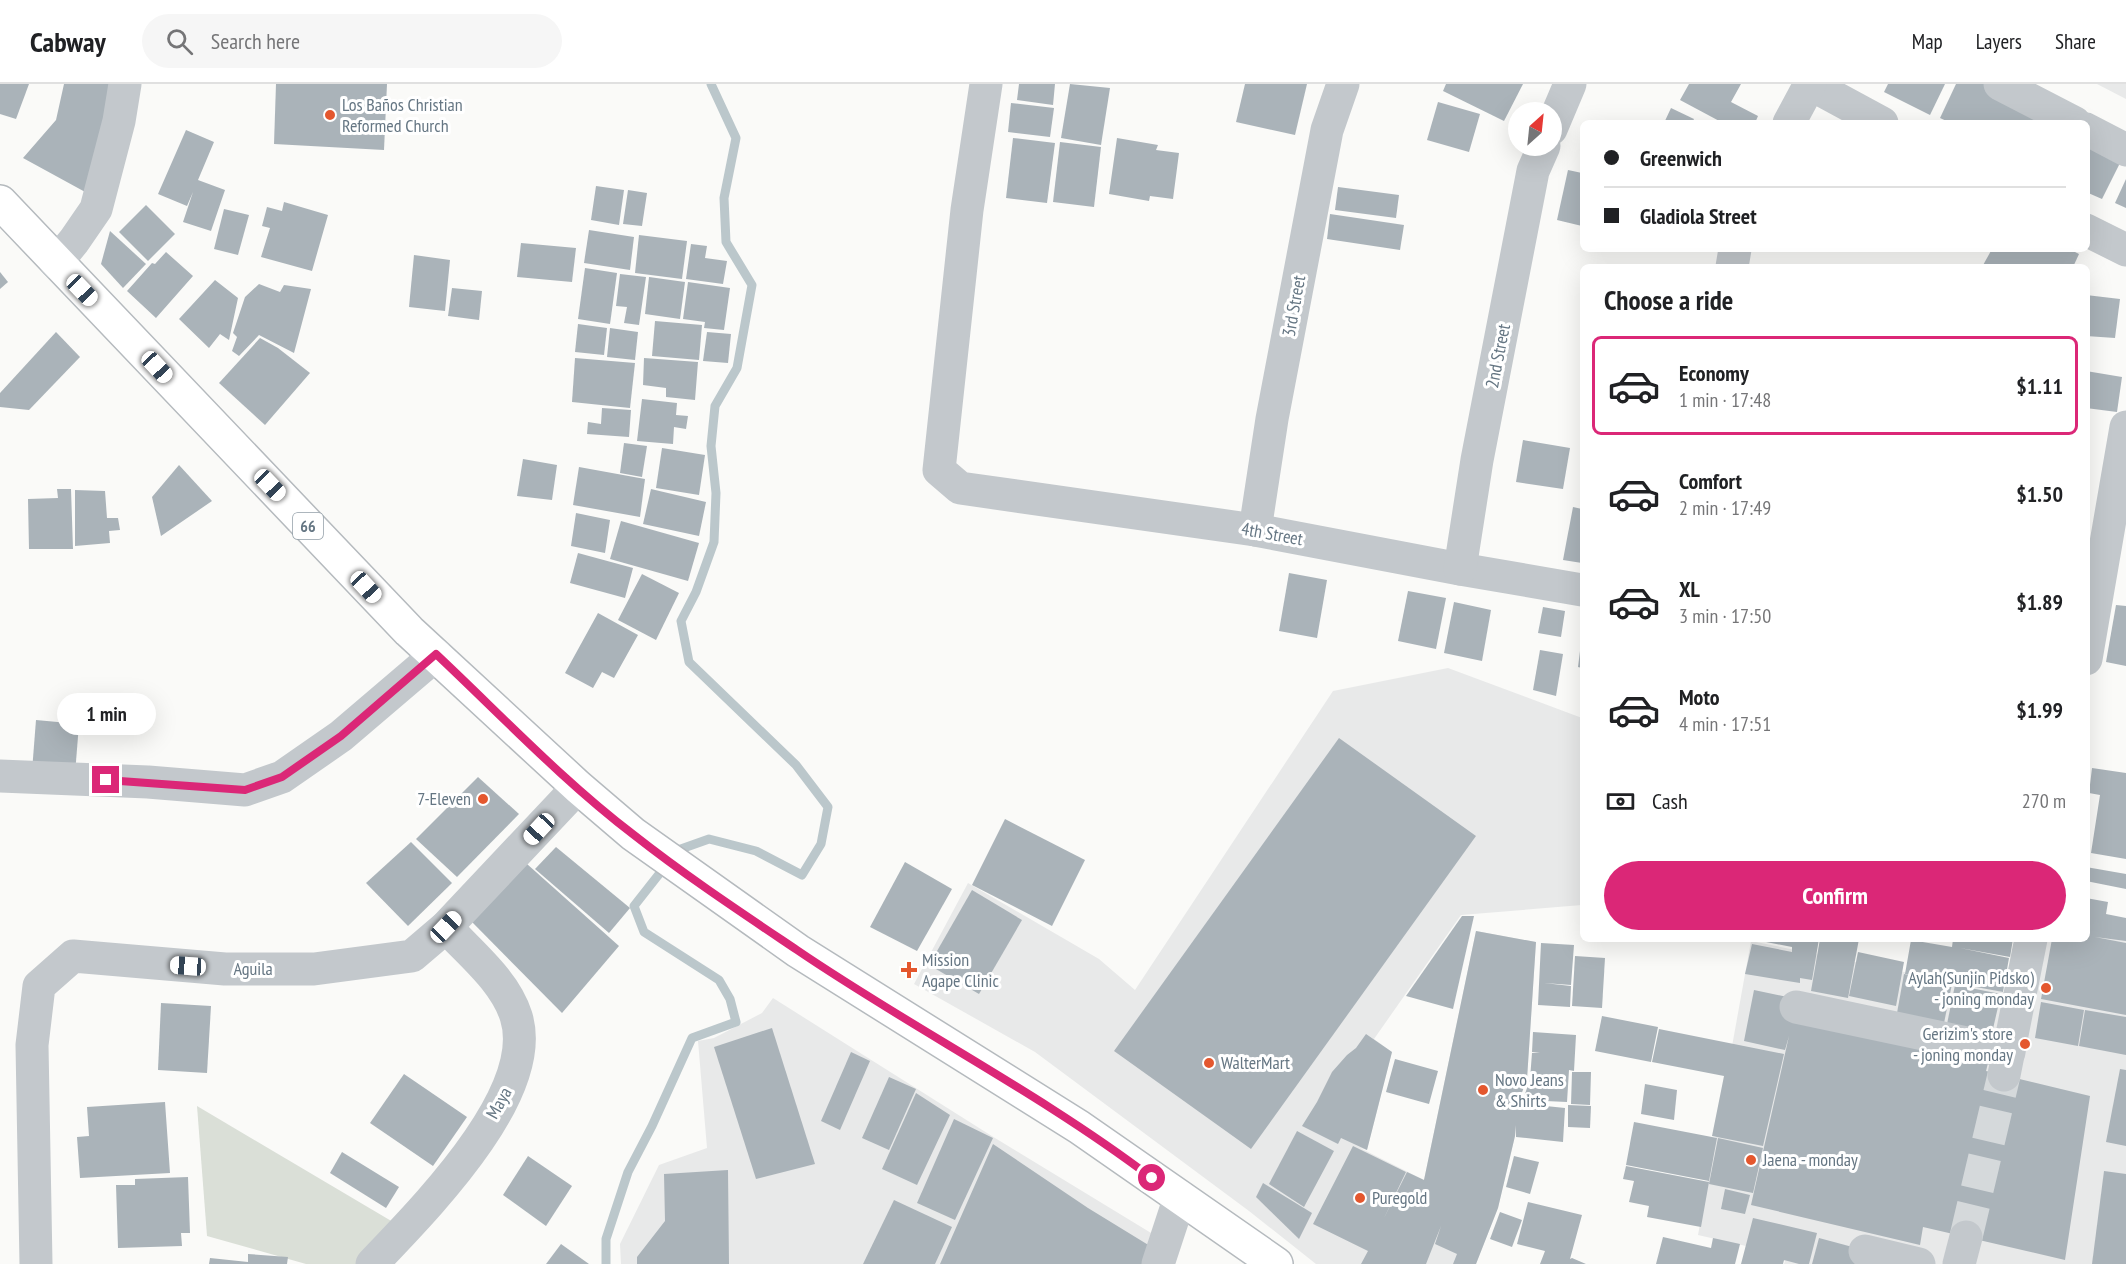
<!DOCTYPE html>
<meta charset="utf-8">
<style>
:root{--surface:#fff;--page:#f6f6f6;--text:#202124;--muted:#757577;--line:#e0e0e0;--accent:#db2777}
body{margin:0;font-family:"PT Sans Narrow",sans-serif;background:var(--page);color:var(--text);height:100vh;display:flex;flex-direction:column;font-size:22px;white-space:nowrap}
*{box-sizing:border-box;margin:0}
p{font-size:20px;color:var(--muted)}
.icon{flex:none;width:33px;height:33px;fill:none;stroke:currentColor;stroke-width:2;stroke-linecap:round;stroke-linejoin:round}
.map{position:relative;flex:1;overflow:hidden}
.details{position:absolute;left:1580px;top:180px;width:510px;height:678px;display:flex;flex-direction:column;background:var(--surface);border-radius:9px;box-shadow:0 6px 24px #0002}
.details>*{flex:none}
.banner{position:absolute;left:1580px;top:36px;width:510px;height:132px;border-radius:9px;box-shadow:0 6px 24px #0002;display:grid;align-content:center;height:132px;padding:0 24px;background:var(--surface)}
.needle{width:39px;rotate:27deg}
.fabs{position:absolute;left:1508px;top:18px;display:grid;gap:12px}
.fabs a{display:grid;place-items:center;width:54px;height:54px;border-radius:50%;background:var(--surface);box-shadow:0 6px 24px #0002;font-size:30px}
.end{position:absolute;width:27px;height:27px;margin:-14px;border:8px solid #db2777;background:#fff;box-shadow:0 0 0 3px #fff}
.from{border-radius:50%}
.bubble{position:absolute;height:42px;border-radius:21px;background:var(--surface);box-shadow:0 6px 24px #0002;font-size:20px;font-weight:700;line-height:42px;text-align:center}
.car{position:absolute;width:18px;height:36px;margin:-18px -9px;border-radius:8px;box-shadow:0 0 4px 2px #0007;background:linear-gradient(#fff 24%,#345 0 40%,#fff 0 76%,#345 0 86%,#fff 0)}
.banner b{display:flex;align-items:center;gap:21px;height:57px;font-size:22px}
.banner b+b{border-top:2px solid var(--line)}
.banner i{width:15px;height:15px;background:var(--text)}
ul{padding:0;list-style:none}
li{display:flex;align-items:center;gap:18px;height:99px;margin:0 12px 9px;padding:0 12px;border:3px solid transparent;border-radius:9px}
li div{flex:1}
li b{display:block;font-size:22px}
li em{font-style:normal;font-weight:700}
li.active{border-color:var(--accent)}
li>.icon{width:54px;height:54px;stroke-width:1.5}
h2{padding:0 24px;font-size:27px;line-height:72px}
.pay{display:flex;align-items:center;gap:15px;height:66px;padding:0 24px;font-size:22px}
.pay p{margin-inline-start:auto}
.primary-button{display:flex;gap:12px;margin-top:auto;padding:12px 24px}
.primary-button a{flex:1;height:69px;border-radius:36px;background:var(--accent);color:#fff;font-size:24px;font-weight:700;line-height:69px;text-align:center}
header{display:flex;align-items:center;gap:36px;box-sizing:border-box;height:84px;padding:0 30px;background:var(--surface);border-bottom:2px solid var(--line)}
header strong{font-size:28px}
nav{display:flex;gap:33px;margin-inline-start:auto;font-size:21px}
.search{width:420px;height:54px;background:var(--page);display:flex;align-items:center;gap:15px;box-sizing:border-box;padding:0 21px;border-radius:33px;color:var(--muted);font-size:22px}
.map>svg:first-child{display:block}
.built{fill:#e8e9e9}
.green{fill:#dadfd7}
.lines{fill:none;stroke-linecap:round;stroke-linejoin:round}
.stream{stroke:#bbc7cb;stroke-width:9}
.building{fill:#aab3b9}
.minor-tunnel{stroke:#d5d9db;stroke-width:33;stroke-dasharray:33 16;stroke-linecap:butt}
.major-casing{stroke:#b5babe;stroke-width:36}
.minor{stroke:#c3c8cc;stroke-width:33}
.major{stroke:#fff;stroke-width:33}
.route{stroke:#db2777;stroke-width:8}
.poi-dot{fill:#e4572e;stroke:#fff;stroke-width:2}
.labels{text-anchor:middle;stroke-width:6;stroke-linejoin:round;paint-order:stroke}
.shield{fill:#fff;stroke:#939fa8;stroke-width:1.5}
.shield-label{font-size:16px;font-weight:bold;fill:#657683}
.poi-label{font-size:18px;fill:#657683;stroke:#fff;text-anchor:start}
.street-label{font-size:18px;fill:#657683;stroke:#fff}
</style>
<header>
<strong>Cabway</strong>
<div class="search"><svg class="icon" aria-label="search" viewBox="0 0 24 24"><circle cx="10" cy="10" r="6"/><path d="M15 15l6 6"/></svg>Search here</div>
<nav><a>Map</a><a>Layers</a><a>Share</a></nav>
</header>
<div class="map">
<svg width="2126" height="1180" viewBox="0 0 2126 1180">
<rect width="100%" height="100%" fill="#fafaf8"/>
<g class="built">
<path d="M2097,0H2126V15Z"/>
<path d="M1448,584L1582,634V821L1461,831L1374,955L1392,968L1367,1066L1360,1064L1424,1096L1476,847L1536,858L1527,995L1518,1018L1515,1052L1498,1124L1476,1180H1316L1249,1127L1035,968L914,900L968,799L1099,875L1135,906L1333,607Z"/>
<path d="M2087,849L2126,856V1180H1784L1785,1177L1745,1167L1746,1162L1698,1151L1751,857L2033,914L2044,855H2086Z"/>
<path d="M773,914L995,1054L1156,1152L1148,1180H621L620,1160L659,1081L707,1064L698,957L714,954L762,929Z"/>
</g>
<path class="green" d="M197,1022L393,1138L356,1180H306L207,1152Z"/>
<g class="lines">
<path class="stream" d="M606,1180V1155L628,1088L652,1042L692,954L736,938L730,915L719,896L644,848L634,822L678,766L709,755L756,767L802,791L821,760L828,723L796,681L689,578L681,537L696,508L714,458L716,409L711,362L715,322L737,284L752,201L726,158L724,114L736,54L711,0"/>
</g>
<g class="building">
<path d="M0,0H29L16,35L0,30Z"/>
<path d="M64,0H124L87,109L23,74L56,36Z"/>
<path d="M276,0H387L384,66L274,60Z"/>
<path d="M1019,0H1055L1053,21L1017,16Z"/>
<path d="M1070,0L1110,4L1101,61L1061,54Z"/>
<path d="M1245,0H1307L1295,51L1236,38Z"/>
<path d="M1446,0H1523L1504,37L1443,7Z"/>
<path d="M1689,0H1741L1731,18L1758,32L1755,39H1723L1680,16Z"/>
<path d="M1888,0H1945L1930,31L1884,8Z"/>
<path d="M1956,0H1995L2073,39H1951L1940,34Z"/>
<path d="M1438,18L1480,30L1469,68L1427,56Z"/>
<path d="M1011,19L1054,24L1050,53L1008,48Z"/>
<path d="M1671,24L1694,35L1692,39H1664Z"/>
<path d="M186,46L214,58L198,96L225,106L211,147L183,138L193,108L187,122L158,110Z"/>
<path d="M1013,54L1055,59L1047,119L1006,114Z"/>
<path d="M1117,54L1158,61L1156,66L1179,69L1173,115L1150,112L1149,117L1109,110Z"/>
<path d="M1060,58L1101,63L1094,123L1053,118Z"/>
<path d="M2086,60L2121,77L2102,115L2086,108Z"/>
<path d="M1568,86L1582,89V142L1557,136Z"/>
<path d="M2126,95V124L2115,119Z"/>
<path d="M596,102L624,106L619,141L591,136Z"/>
<path d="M1338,103L1399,111L1396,134L1335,126Z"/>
<path d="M628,106L647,109L642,142L623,140Z"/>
<path d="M284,118L328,131L312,187L261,173L270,144L262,142L267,123L282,127Z"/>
<path d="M146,121L175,150L148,177L119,148Z"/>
<path d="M224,125L249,131L238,171L214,165Z"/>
<path d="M1330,130L1404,141L1400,166L1327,155Z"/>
<path d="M589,146L634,153L630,186L584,179Z"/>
<path d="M110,147L146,180L123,204L101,180Z"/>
<path d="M639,151L687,157L682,195L635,189Z"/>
<path d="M521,159L576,164L572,198L517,193Z"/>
<path d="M691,160L707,162L705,174L727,177L723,200L686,195Z"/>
<path d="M1992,165H2069L2079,170L2073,183H1982Z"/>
<path d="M166,168L193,192L156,234L127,207L152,179L155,180Z"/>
<path d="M414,171L450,176L445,227L409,223Z"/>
<path d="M585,184L617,189L610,240L578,235Z"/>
<path d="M0,188L8,198L0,205Z"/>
<path d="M620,190L646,193L639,241L624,239L627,223L616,222Z"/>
<path d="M649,193L685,198L680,235L645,230Z"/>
<path d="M215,196L238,214L229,256L220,250L209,264L179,235Z"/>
<path d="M688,198L730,204L724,246L704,244L705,238L683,235Z"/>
<path d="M259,200L280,208L284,201L311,205L294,269L259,251L239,272L232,267L237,253L233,249L245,213Z"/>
<path d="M452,204L482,207L479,236L448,232Z"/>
<path d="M2086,211L2120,215L2115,254L2086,252Z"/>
<path d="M655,237L702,241L699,276L652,272Z"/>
<path d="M578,240L607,244L604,271L575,268Z"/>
<path d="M610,244L638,248L635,276L607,273Z"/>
<path d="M56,248L80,273L29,326L0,323V309Z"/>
<path d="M707,248L731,250L728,279L703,277Z"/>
<path d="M260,254L278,264L310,289L265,341L219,299Z"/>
<path d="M575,274L635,279L630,324L572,318Z"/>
<path d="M644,274L698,278L695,316L666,313V304L643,301Z"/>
<path d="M2086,287L2122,293L2117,328L2086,324Z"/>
<path d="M642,315L677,319L676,331L688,332L686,345L674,343L673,360L637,357Z"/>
<path d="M602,324L631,326L629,353L587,350L588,338L601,340Z"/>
<path d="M1523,356L1570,364L1563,405L1516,398Z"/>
<path d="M624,359L647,362L642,393L620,389Z"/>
<path d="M662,364L705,371L699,411L656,404Z"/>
<path d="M523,375L557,381L552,416L517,412Z"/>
<path d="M179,381L212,417L161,452L152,413Z"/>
<path d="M579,383L645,395L640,433L573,421Z"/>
<path d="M57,405H71L73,465H29L28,415L58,414Z"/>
<path d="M651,405L706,418L699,452L643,440Z"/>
<path d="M75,406L105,407L107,434H118L120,446L109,447L110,459L75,462Z"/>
<path d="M1573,423L1582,425V479L1563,476Z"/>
<path d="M576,429L610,436L605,469L571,462Z"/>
<path d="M621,437L699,459L688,497L610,475Z"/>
<path d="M578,469L633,484L625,514L570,499Z"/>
<path d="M1289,489L1327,496L1317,554L1279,547Z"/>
<path d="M642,490L679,509L656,556L618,536Z"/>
<path d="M1408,507L1446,514L1436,565L1398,557Z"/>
<path d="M1454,518L1491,526L1482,577L1444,569Z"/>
<path d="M2116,521L2126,522V582L2106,578Z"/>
<path d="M1543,523L1565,527L1561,553L1538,549Z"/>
<path d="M598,529L638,551L614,594L602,588L593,604L565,589Z"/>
<path d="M1581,559L1582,560V584L1578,583Z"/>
<path d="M1540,566L1563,570L1556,612L1533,606Z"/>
<path d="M36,636L79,640L75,690L32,687Z"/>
<path d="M1339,654L1476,752L1251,1065L1114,967Z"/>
<path d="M2092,684L2126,689V775L2091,769L2100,711L2089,709Z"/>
<path d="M478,693L519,730L457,793L416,755Z"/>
<path d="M1005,735L1085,776L1052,842L972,801Z"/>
<path d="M411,758L452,799L408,842L366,799Z"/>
<path d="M556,763L630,824L609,849L535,785Z"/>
<path d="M905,778L952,805L917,867L870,843Z"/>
<path d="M527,780L619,862L562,929L472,838Z"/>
<path d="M2086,783L2126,790V805L2086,797Z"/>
<path d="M972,806L1022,836L979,910L929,881Z"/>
<path d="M2086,814L2108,818L2106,830L2126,834V857L2095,853L2126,859V931L2041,915L2052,855H2086Z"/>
<path d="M1462,832H1474L1453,925L1406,912Z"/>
<path d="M1476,847L1536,858L1527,995L1518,1019L1565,1024L1563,1058L1516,1053V1041L1515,1052L1498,1124L1476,1180H1453L1457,1170L1435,1160L1441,1142L1426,1180H1361L1368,1167L1313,1140L1353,1062L1406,1088L1384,1134L1407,1088L1424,1096Z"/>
<path d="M1767,855H1819L1812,896L1800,894V899L1745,890L1752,860L1792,868V863L1766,858Z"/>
<path d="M1820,855H1859L1848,914L1811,907Z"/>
<path d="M1953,855H2013L2010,873L1960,864L2009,874L2003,908L1905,890L1911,856L1952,863Z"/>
<path d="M1541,859L1574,861L1571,901L1544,899L1571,902L1570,923L1538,921Z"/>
<path d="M1858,868L1904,878L1896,922L1849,912Z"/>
<path d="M1575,872L1605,874L1602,924L1572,922Z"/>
<path d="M1904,890L1952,900L1944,939L1897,929Z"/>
<path d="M1955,901L2001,910L1992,949L1947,940Z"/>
<path d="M1754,906L1797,915L1991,967L1986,987L2090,1012L2065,1176L1923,1143L1920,1161L1751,1121L1789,952L1785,966L1744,957Z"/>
<path d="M2041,918L2084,926L2078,962L2035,954Z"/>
<path d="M161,919L211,922L207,989L158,986Z"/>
<path d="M2085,926L2126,933V971L2079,962Z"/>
<path d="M1602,932L1658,943L1651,978L1595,967Z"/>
<path d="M772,944L815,1080L756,1095L714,963Z"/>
<path d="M1659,945L1784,970L1763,1062L1712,1052L1724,992L1652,978Z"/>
<path d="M1533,948L1576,951L1574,987L1569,986L1567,1018L1523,1016L1530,995L1532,969H1540L1532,968Z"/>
<path d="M1366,950L1392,968L1367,1066L1341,1054L1338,1060L1302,1042L1317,1018L1332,988L1347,971L1356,964Z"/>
<path d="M851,968L870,977L840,1046L821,1037Z"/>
<path d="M1395,975L1438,987L1429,1020L1386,1008Z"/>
<path d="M2120,985L2126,986V1062L2106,1058Z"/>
<path d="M1572,988H1591L1590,1021L1571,1020Z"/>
<path d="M404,990L467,1033L433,1082L370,1039Z"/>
<path d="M889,993L916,1005L889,1066L862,1054Z"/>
<path d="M1645,1000L1677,1006L1674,1036L1641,1030Z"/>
<path d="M916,1009L950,1031L917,1101L882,1085Z"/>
<path d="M165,1018L170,1089L80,1094L77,1053L89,1052L87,1023Z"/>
<path d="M1568,1021L1591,1022L1590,1044L1568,1043Z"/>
<path d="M954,1035L993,1054L955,1136L917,1119Z"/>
<path d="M1634,1038L1717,1054L1709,1097L1626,1081Z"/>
<path d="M1297,1047L1334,1067L1304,1123L1269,1100Z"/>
<path d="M1718,1054L1763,1064L1753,1109L1709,1100Z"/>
<path d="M993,1060L1088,1124L1150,1162L1145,1180H940Z"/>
<path d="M342,1068L399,1103L386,1124L330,1089Z"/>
<path d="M528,1072L572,1102L546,1142L503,1111Z"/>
<path d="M1514,1072L1539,1078L1530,1110L1506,1103Z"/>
<path d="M1626,1082L1709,1098L1701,1143L1647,1133L1649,1122L1629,1118L1634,1097L1623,1095Z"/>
<path d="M728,1086L729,1180H637V1173L665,1137L664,1090Z"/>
<path d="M2104,1087L2126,1090V1180H2092Z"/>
<path d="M188,1093L190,1149H181L182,1162L118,1164L116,1101H135V1095Z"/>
<path d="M1263,1099L1312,1129L1299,1155L1256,1113Z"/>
<path d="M1725,1105L1750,1111L1745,1130L1721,1125Z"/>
<path d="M894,1116L952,1143L935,1180H863Z"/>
<path d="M1528,1118L1582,1131L1570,1175L1572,1174L1586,1180H1540L1545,1167L1517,1160Z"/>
<path d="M1500,1128L1522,1136L1512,1163L1490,1155Z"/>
<path d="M1753,1134L1817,1149L1809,1180H1799L1784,1176L1783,1180H1741Z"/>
<path d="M1663,1153L1711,1164L1713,1154L1740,1160L1735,1180H1656Z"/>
<path d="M1819,1154L1860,1165L1857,1180H1812Z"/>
<path d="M561,1160L589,1180H546Z"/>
<path d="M248,1170L288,1173L287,1180H209L210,1174L248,1178Z"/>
</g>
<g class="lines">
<path class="minor-tunnel" d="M1966,1153L2004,991"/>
<g class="major-casing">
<path id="major" d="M0,118L409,547L578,703L633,750L798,867L1079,1043L1276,1180"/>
</g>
<g class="minor">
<path d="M986,0L967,126L939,386L960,404L1255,446L1460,485L1582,506"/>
<path d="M1810,0L1882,39"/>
<path d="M2000,0L2075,39"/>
<path d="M1789,39L1810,0"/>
<path d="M1551,45L1570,0"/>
<path d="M2086,45L2126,66"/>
<path d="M2086,146L2126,166"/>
<path d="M56,179L74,157L96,125L119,37L125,0"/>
<path d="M1732,183L1735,165"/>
<path d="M1255,446L1272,335L1327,46L1343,0"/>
<path d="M1460,485L1477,376L1533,87L1544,62"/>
<path d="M2086,575L2126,343"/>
<path d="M0,692L148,698L245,706L282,693L341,652L436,571"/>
<path d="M1796,923L2009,968"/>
<path d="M2004,991L2031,855"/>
<path d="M1865,1167L1919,1180"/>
<path d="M36,1180L32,961L39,902L73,872L225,885H314L412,872L446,843L578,703"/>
<path d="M372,1180C421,1128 541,1010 516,932C505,897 471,870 446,843"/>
<path d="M1158,1180L1180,1113"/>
<path d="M1959,1180L1966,1153"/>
</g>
<use href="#major" class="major"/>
</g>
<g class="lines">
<path class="route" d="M106,696L245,706L282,693L341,652L436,570C501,631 563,697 634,751C686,792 742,829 797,866C913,945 1040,1009 1152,1094"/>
</g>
<g class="poi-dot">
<circle cx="330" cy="31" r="6"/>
<circle cx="483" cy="715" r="6"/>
<path d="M906 877h6v6h6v6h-6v6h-6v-6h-6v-6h6z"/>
<circle cx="2046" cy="904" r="6"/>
<circle cx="2025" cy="960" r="6"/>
<circle cx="1209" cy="979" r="6"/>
<circle cx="1483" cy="1006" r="6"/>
<circle cx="1751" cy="1076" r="6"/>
<circle cx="1360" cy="1114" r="6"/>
</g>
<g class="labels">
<rect class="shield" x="293" y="429" width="30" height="26" rx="4.5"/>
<g class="shield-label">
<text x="308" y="448">66</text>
</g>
<g class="poi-label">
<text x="342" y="27">Los Baños Christian<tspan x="342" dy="21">Reformed Church</tspan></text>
<text x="471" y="721" text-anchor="end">7-Eleven</text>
<text x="922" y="882">Mission<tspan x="922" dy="21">Agape Clinic</tspan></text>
<text x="2034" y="900" text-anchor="end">Aylah(Sunjin Pidsko)<tspan x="2034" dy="21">- joning monday</tspan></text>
<text x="2013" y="956" text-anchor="end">Gerizim's store<tspan x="2013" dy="21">- joning monday</tspan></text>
<text x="1221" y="985">WalterMart</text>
<text x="1495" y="1002">Novo Jeans<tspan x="1495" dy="21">&amp; Shirts</tspan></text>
<text x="1763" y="1082">Jaena - monday</text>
<text x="1372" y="1120">Puregold</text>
</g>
<g class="street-label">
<text transform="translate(1294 222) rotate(-80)" y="6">3rd Street</text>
<text transform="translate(1498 272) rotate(-79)" y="6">2nd Street</text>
<text transform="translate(1272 450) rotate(10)" y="6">4th Street</text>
<text x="253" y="891">Aguila</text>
<text transform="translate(499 1019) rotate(-61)" y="6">Maya</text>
</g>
</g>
</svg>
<div class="fabs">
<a><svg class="needle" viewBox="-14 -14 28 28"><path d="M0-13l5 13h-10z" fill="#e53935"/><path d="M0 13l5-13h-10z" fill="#757577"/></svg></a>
</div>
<i class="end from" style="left:1152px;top:1094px"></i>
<i class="end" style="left:106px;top:696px"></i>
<div class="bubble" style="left:57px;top:609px;width:99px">1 min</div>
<i class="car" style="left:82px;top:206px;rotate:136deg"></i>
<i class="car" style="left:157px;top:283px;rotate:137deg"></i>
<i class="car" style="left:270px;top:401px;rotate:136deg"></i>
<i class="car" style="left:366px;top:503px;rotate:137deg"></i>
<i class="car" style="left:539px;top:745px;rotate:223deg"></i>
<i class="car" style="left:446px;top:843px;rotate:44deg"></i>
<i class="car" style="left:188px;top:882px;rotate:274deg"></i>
<div class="banner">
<b><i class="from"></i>Greenwich</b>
<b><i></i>Gladiola Street</b>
</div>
<section class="details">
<h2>Choose a ride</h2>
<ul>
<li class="active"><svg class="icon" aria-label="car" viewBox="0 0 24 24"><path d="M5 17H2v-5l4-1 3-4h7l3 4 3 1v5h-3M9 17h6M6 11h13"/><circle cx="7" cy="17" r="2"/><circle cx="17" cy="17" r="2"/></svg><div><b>Economy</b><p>1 min · 17:48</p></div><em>$1.11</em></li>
<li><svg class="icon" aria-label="car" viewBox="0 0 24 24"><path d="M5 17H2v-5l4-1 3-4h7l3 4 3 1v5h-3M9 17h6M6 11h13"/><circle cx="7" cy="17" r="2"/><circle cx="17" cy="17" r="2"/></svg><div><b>Comfort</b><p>2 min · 17:49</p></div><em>$1.50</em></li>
<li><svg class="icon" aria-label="car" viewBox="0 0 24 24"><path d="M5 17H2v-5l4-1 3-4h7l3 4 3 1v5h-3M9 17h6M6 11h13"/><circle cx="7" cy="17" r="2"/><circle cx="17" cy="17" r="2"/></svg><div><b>XL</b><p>3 min · 17:50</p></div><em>$1.89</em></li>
<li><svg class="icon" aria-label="car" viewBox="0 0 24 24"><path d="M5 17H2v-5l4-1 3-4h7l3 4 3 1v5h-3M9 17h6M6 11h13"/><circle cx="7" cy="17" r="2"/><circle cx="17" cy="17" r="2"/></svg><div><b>Moto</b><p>4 min · 17:51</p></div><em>$1.99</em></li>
</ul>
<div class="pay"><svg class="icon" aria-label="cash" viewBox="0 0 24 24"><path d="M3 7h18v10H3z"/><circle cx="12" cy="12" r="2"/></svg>Cash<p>270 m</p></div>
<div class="primary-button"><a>Confirm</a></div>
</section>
</div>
